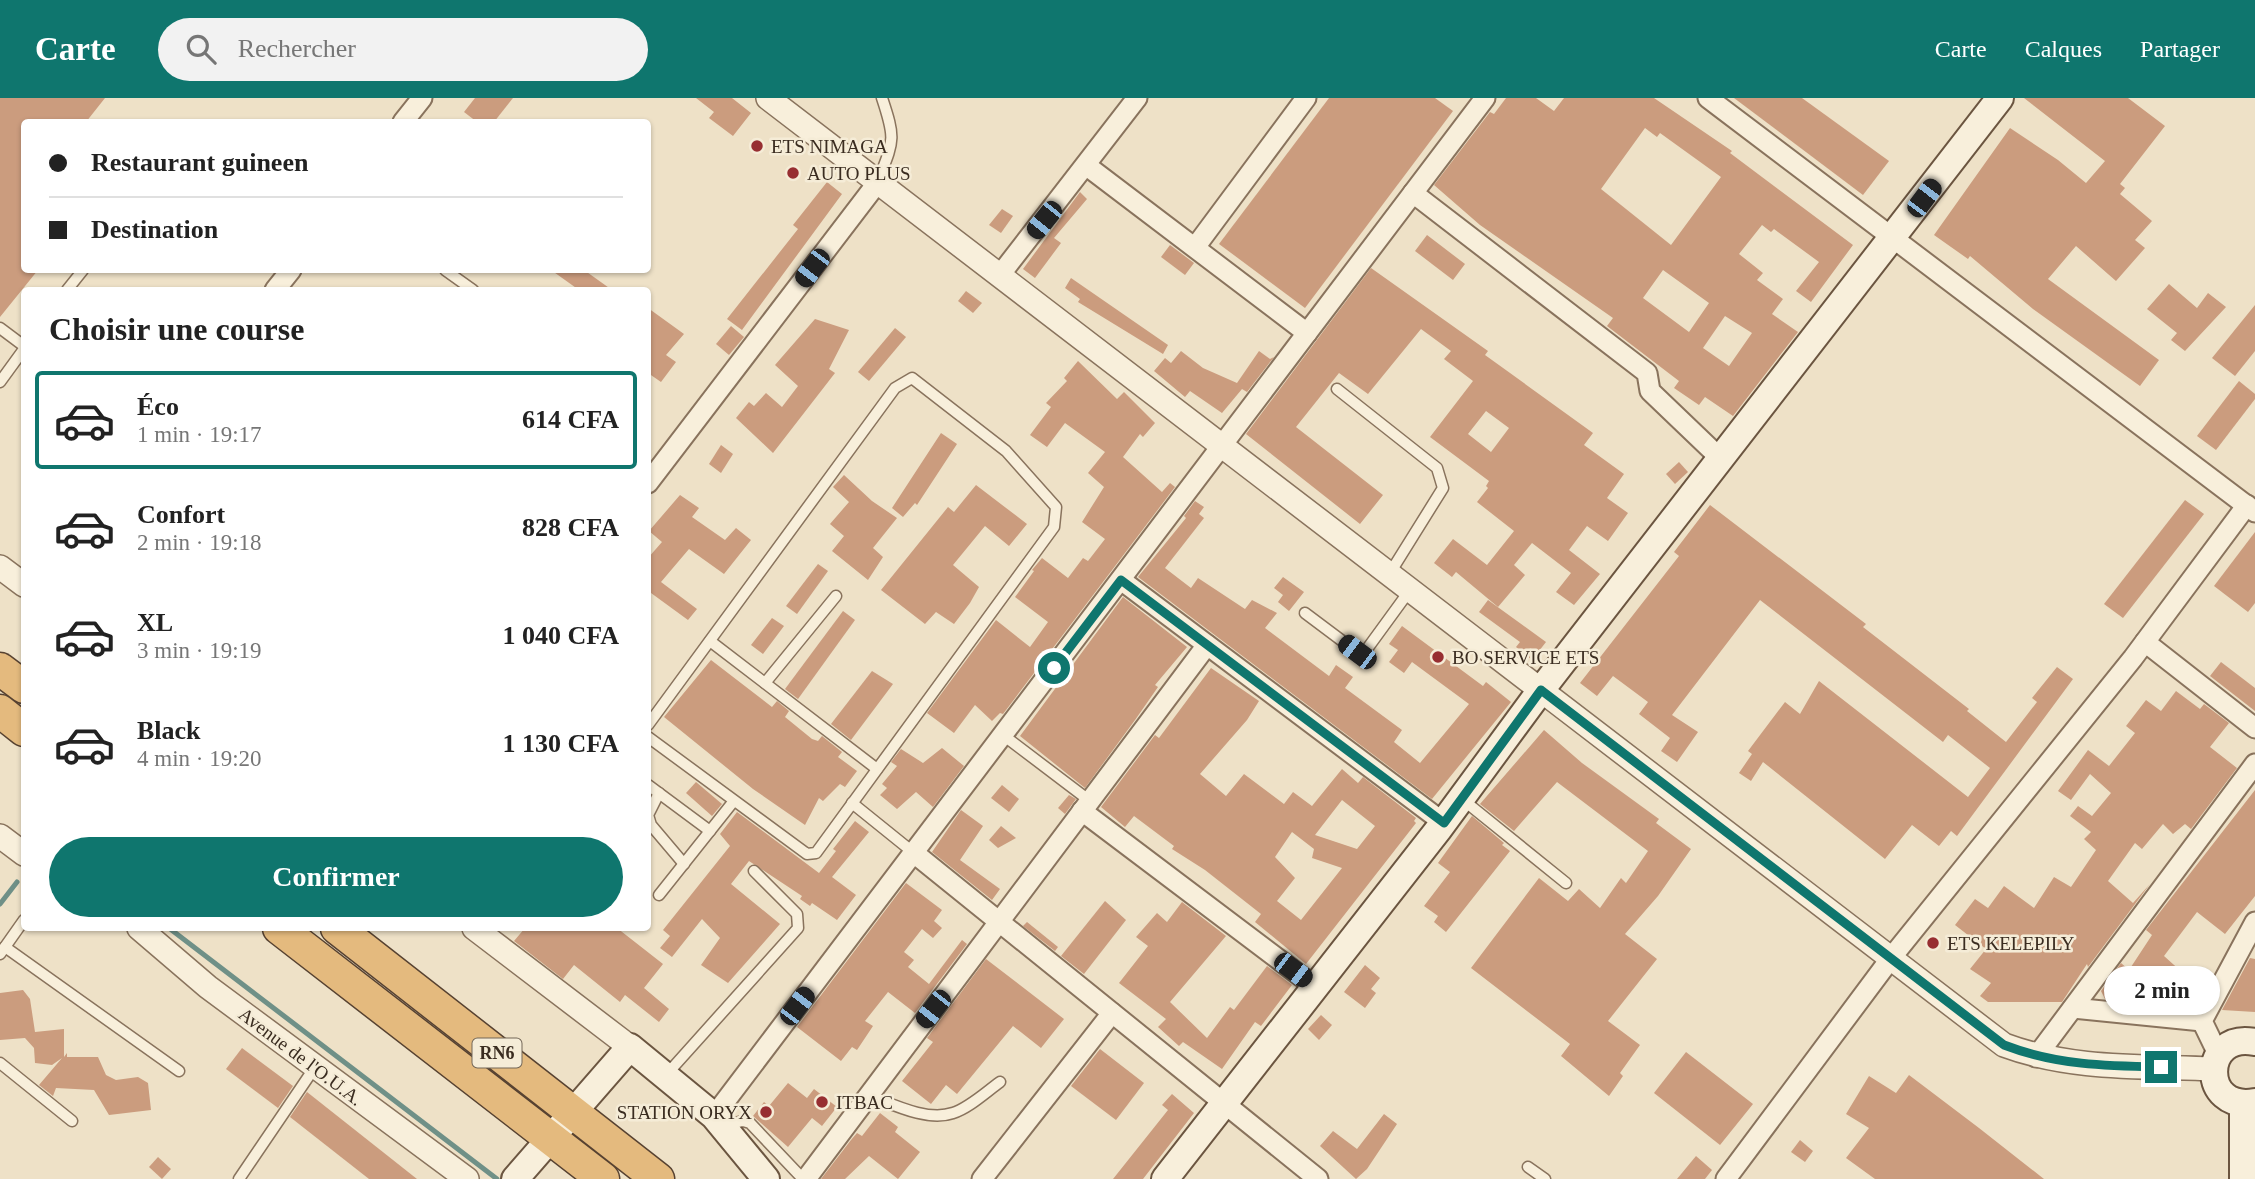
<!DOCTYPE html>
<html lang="fr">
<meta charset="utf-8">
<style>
:root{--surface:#fff;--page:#f2f2f2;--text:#222;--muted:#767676;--line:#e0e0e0;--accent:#0f766e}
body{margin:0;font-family:Georgia,serif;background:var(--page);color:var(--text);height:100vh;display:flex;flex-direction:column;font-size:26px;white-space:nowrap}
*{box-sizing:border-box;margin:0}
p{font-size:23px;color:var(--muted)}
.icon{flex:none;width:38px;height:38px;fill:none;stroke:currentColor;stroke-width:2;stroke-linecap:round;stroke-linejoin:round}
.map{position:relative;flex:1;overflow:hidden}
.drawer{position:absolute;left:21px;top:189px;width:630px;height:644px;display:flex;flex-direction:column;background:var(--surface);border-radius:7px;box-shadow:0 2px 5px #0004}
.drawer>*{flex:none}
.hud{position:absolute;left:21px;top:21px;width:630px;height:154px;border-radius:7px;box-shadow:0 2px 5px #0004;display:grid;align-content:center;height:154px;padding:0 28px;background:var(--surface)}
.end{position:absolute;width:32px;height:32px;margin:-16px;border:9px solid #0f766e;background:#fff;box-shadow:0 0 0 4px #fff}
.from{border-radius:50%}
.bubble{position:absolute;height:49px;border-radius:24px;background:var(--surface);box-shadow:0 2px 5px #0004;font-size:23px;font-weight:800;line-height:49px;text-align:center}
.car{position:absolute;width:21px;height:42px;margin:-21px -10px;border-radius:9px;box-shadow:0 0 5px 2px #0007;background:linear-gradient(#222 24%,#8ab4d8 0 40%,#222 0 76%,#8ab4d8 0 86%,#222 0)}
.hud b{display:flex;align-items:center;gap:24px;height:66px;font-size:26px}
.hud b+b{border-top:2px solid var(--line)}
.hud i{width:18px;height:18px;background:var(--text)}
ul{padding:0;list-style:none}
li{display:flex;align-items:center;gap:21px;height:98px;margin:0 14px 10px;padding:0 14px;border:4px solid transparent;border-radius:7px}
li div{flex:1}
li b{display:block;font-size:26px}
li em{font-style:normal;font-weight:800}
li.on{border-color:var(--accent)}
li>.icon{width:63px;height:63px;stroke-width:1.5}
h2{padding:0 28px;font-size:32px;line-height:84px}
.action{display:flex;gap:14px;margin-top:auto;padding:14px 28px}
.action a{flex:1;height:80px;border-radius:42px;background:var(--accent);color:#fff;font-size:28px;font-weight:800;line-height:80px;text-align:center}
header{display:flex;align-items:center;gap:42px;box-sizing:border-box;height:98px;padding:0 35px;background:var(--accent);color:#fff}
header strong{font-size:33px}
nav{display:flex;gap:38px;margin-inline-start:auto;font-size:24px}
.search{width:490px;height:63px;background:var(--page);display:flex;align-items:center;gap:18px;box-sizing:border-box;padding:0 24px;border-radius:38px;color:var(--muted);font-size:26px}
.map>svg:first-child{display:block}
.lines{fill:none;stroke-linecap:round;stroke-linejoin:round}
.stream{stroke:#6f9087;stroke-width:5}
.building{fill:#cb9c7e;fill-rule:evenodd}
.service-casing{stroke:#89735d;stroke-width:13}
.minor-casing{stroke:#89735d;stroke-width:23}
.tertiary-casing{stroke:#89735d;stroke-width:26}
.secondary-casing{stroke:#6b5540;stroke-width:30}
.trunk-casing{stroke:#574231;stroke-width:35}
.service{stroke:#f8efdb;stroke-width:10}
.minor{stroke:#f8efdb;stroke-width:19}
.tertiary{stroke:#f8efdb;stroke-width:23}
.secondary{stroke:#f8efdb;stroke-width:26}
.trunk{stroke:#e4ba7e;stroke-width:32}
.route{stroke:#0f766e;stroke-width:9}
.poi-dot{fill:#972e31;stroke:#f5ecd7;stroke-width:2.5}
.labels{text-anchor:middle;stroke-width:5;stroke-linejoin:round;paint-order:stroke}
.shield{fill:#f5ecd7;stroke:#726657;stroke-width:2}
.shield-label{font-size:18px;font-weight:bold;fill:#3a2c20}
.poi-label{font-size:19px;fill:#3a2c20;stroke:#f5ecd7;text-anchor:start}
.street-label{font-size:19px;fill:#3a2c20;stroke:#f5ecd7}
</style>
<header>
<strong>Carte</strong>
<div class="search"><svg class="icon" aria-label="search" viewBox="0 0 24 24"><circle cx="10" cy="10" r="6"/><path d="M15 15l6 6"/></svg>Rechercher</div>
<nav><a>Carte</a><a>Calques</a><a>Partager</a></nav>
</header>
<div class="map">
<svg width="2255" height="1081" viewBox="0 0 2255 1081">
<rect width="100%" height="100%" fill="#eee1c7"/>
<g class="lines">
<g class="stream">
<path d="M0,806L17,784"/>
<path d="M169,830L497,1081"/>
</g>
</g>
<g class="building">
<path d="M0,0H105L86,24H24V172H38L0,219Z"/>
<path d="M475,0H513L494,24H477L464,14Z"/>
<path d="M696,0H732L751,15L733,38L709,20L714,14Z"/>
<path d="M1329,0H1435L1453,13L1305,210L1219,146Z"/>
<path d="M1506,0H1536L1554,13L1564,0H1654L1732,53L1730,55L1853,147L1811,204L1796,193L1819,164L1774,131L1771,134L1762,127L1739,156L1763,175L1757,182L1783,201L1772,216L1798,234L1733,318L1705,299L1699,307L1674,290L1679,283L1607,228L1613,220L1480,127L1434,87L1490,14L1494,16ZM1645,30L1657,39L1660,35L1721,79L1671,147L1601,91ZM1663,172L1709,205L1689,234L1643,200ZM1725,218L1752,235L1729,268L1703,250Z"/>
<path d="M1734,0H1802L1889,63L1863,97Z"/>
<path d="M2024,0H2128L2165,28L2120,86L2125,90L2120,96L2152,123L2135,142L2145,150L2116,183L2076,148L2048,181L2159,262L2140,288L2033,211L1970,158L1968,161L1934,137L2010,30L2058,62L2086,85L2105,63Z"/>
<path d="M827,84L842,96L742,232L727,221L798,131L793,127Z"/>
<path d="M1080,94L1087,101L1054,140L1061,145L1035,180L1023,171Z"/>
<path d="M1002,111L1013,118L1001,135L989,127Z"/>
<path d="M1427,137L1465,166L1453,182L1415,153Z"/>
<path d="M1170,147L1194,165L1185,177L1161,159Z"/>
<path d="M1371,170L1488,253L1485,257L1593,335L1584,347L1624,376L1607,400L1628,415L1608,443L1587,428L1569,452L1600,476L1574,507L1556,494L1571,475L1532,445L1514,467L1525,477L1498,509L1456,474L1452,479L1434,465L1453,441L1487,467L1514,433L1477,404L1488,390L1486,388L1489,383L1430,339L1473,283L1444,261L1451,253L1421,231L1368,296L1339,275L1296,329L1383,397L1360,426L1246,336ZM1486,313L1509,330L1491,354L1468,336Z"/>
<path d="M551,172H584L612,192H579Z"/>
<path d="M1071,180L1168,247L1163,256L1078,204L1080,201L1065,190Z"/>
<path d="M2169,186L2197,210L2208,195L2226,209L2185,253L2171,242L2177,235L2147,211Z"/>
<path d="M966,193L982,205L973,215L958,203Z"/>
<path d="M2255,207V253L2235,278L2212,260Z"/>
<path d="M648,210L684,236L666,257L676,264L661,284L648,275Z"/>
<path d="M815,221L849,232L829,271L835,275L773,355L736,320L749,304L754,308L766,295L782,309L798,288L775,267Z"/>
<path d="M731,228L744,239L729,257L716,246Z"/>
<path d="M895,230L906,239L869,283L858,274Z"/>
<path d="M1181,253L1203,270L1237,285L1259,253L1270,261L1274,259L1247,294L1242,291L1222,315L1190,293L1185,299L1154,273L1165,260L1171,265Z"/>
<path d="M1078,263L1117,301L1124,294L1155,325L1143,339L1140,336L1123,359L1162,394L1170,385L1175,389L1003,616L1000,615L992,623L975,607L954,635L927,615L996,522L1030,549L1048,524L1015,499L1034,473L1032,472L1042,460L1068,480L1083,460L1088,463L1105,441L1082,424L1104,389L1088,375L1105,354L1065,325L1047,349L1030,337L1051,309L1046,305L1067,283L1064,280Z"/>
<path d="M2239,283L2255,296V301L2216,352L2197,338Z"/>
<path d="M941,335L957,346L917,407L915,405L903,419L892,410Z"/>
<path d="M721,347L733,356L721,375L709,366Z"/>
<path d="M1679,364L1688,374L1675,386L1666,376Z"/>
<path d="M844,377L872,403L897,420L873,450L883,459L868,482L832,453L844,438L830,426L849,404L833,389Z"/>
<path d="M976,387L1027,426L1009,448L985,428L953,467L979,489L970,505L954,526L936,514L925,526L881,492L948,409L954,414Z"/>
<path d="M680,397L699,410L692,419L725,442L736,430L751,442L724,476L689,451L661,484L697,511L688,522L651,495L648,499V460L662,444L649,433Z"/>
<path d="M2185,402L2204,416L2123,520L2104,506Z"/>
<path d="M1195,403L1204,409L1199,416L1204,420L1165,470L1191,490L1198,480L1245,511L1252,502L1277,515L1265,530L1329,578L1336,567L1353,579L1345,590L1402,632L1394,644L1420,665L1469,606L1412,564L1404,575L1389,564L1398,552L1389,546L1402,528L1483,588L1486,584L1511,604L1432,701L1138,479L1186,420L1184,418Z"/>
<path d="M1710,407L1866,526L1863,529L1969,611L1967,613L2006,644L2037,604L2032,600L2057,569L2073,581L1957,738L1951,733L1939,748L1912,727L1885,761L1763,664L1751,683L1739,675L1752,656L1748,653L1785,604L1800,616L1819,583L1968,699L1990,670L1948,637L1943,644L1760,502L1672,617L1698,634L1677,664L1661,653L1670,640L1639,616L1648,604L1613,578L1597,598L1580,585L1679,458L1674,454Z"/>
<path d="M2255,434V505L2248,514L2214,488Z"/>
<path d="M818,466L828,473L797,516L786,508Z"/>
<path d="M1283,479L1304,494L1289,513L1278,504L1283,497L1274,490Z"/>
<path d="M1123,499L1187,549L1155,587L1158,589L1135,622L1085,690L1020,638Z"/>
<path d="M1488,502L1546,544L1532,562L1516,549L1520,544L1479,514Z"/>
<path d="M843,513L855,522L798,601L785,591Z"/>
<path d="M772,520L784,528L763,556L751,547Z"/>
<path d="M711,562L772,609L777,603L789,613L785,619L812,641L818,643L822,638L842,654L838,659L857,673L845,689L840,686L823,703L819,700L805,727L753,691L664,619Z"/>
<path d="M2221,564L2255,590V613L2210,578Z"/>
<path d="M1211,570L1259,603L1247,622L1200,676L1226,698L1244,676L1284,706L1293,694L1312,708L1342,671L1358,685L1363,679L1416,720L1414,723L1416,725L1306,866L1255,824L1261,816L1205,772L1172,751L1174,748L1134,718L1125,729L1101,709L1155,637L1159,640ZM1342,702L1375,728L1357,751L1315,737ZM1292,734L1314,751L1312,760L1342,770L1301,822L1277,803L1295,780L1275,759Z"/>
<path d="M872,573L893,586L851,642L831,626Z"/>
<path d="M2176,593L2200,611L2204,606L2229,625L2210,649L2237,670L2191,731L2185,726L2173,736L2163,726L2142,751L2135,745L2108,783L2133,805L2150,786L2088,869L2087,866L2062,904H1988L1980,898L1991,885L1970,871L1986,851L1955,827L1975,801L1988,810L2004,788L2034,810L2054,779L2071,789L2096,752L2084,741L2091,734L2070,718L2078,708L2092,718L2111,695L2090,676L2071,702L2058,693L2088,652L2109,668L2135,635L2126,628L2146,602L2161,613Z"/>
<path d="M1544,632L1582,665L1659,721L1656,725L1691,751L1658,798L1625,836L1657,861L1608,923L1640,947L1620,975L1623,978L1609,998L1561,958L1570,946L1471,870L1539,780L1568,803L1579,791L1600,810L1621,780L1626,785L1648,753L1557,684L1514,733L1480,706Z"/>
<path d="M942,650L964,668L933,709L916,694L897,711L880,697L887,690L882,686L897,668L891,664L901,651L923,665Z"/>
<path d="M696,684L722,706L712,718L686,695Z"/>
<path d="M1002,687L1019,701L1009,714L991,700Z"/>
<path d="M2255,692V798L2225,836L2197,814L2164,858L2193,884L2172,908L2158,900L2129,903L2105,901L2101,893L2121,865L2129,872L2152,837L2146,832Z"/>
<path d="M1069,697L1076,701L1065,716L1058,710Z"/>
<path d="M961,712L983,728L960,762L1000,791L992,802L932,754Z"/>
<path d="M737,714L819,775L836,753L833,751L855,723L869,734L832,779L856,797L837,822L812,805L810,808L800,801L802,798L749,763L731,786L780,826L728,885L701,867L720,840L702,821L672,859L660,850L670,838L663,832L730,748L720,736Z"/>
<path d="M1472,718L1504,745L1502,747L1510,753L1446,834L1434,824L1438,818L1424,808L1450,774L1438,765Z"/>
<path d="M1001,728L1016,740L998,750L989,742Z"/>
<path d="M906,785L942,812L934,823L942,830L933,840L922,831L904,854L914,862L908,869L929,886L962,842L967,846L915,915L888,894L865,923L873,928L857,952L852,949L841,963L797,929Z"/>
<path d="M1105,803L1126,822L1084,876L1061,858Z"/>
<path d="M1182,804L1226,838L1170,904L1207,940L1230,909L1234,912L1267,868L1292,887L1261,928L1255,924L1222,971L1183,944L1179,948L1158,929L1166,921L1119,885L1148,848L1136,839L1157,815L1167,824Z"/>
<path d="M1027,824L1058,849L1055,853L1023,828Z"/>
<path d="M525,830H617L663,866L644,890L669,911L659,924L625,897L620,904L574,867L563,881L514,843Z"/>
<path d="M2250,860L2255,861V914L2222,912Z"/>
<path d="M986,861L1064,921L1041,950L1013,928L957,996L946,987L931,1006L902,983L933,944L927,940Z"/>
<path d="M1365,867L1380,880L1371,891L1376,895L1365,910L1344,894Z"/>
<path d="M23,892L30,901L35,934L64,931V959L67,955V959H98L106,977L116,982L138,979L148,985L151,1012L109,1017L94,992L56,990L53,998L39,987L62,960L52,967L35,965L34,950L25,940L0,942V895Z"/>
<path d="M1321,917L1332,927L1319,942L1308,931Z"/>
<path d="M242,950L293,988L278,1010L226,971Z"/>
<path d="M1100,951L1144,985L1116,1022L1071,988Z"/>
<path d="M1686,954L1753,1006L1720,1047L1654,995Z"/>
<path d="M1909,977L1979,1030L2044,1081H1875L1846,1060L1869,1030L1846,1016L1869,978L1896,995Z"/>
<path d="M788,985L807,1000L814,991L837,1009L822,1028L812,1020L788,1049L753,1018L764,1004L769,1008Z"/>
<path d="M307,994L417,1081H369L290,1019Z"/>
<path d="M1172,996L1194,1015L1143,1081H1113L1168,1012L1162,1007Z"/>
<path d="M880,1015L898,1029L895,1034L920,1054L898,1081L869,1058L845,1081H821L851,1042L857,1035L862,1038Z"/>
<path d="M1384,1016L1397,1026L1367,1071L1356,1081L1320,1048L1333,1033L1357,1051Z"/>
<path d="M1800,1042L1813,1053L1805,1064L1791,1054Z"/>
<path d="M1696,1058L1712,1072L1705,1081H1677Z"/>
<path d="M158,1059L171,1071L162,1081L149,1069Z"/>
</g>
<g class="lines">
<g class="service-casing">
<g id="service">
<path d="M878,83C894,42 896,42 882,0"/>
<path d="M445,172L473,192"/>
<path d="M67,192L83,172"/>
<path d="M0,230L24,248"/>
<path d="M0,284L24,251"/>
<path d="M1337,291L1437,370L1443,390L1390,475"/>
<path d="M1305,515L1357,554L1367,551L1410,492"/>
<path d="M710,543L877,671"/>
<path d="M765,585L836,498"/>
<path d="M648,627L895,290L912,280L1006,353L1056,409L1054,429L816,755L807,756L648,639"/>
<path d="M1003,637L1090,703"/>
<path d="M648,687L710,733"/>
<path d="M659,695L648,717L651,727L684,766"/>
<path d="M1462,701L1566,785"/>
<path d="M852,705L914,755"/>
<path d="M659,797L733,704"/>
<path d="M5,849L179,973"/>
<path d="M0,856L24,822"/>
<path d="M0,965L72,1023"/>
<path d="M667,976L798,830L797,816L754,773"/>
<path d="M868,997C892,1006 927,1024 953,1015C969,1010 986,994 1000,984"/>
<path d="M726,1027L743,1023L750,1025L803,1081"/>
<path d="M1528,1069L1545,1081"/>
<path d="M239,1081L315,969"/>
</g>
</g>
<g class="minor-casing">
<g id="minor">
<path d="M1708,0L2255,414"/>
<path d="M403,24L422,0"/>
<path d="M1087,68L1307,235"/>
<path d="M1413,95L1647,275L1650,293L1720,360"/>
<path d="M1196,148L1306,0"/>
<path d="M1000,177L1137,0"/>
<path d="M275,192L291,172"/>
<path d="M648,385L878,84"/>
<path d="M1121,482L1444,725"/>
<path d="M2145,544L2255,630"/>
<path d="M1082,713L1314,888"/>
<path d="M914,755L1318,1081"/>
<path d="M2073,910L2202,923"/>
<path d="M2218,956L2202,923L2255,824"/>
<path d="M2036,959L2255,666"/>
<path d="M714,1018L1485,0"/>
<path d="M806,1081L1207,547"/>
<path d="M982,1081L1112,915"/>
<path d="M1726,1081L1891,860L2133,560L2247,407"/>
</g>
</g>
<g class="tertiary-casing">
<g id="tertiary">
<path d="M768,0L2004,947C2071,972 2142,968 2213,971"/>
<path d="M0,469L24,487"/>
<path d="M0,738L24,756"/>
<path d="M139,830L208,889L467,1081"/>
<path d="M474,830L630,949"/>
</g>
</g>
<g class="secondary-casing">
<g id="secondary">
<path d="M2255,944C2201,933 2200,1014 2255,1004"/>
<path d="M515,1081L630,949L714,1018L766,1081"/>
<path d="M1165,1081L1438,732L1541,592L2000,0"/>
<path d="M2243,1081V1006"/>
</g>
</g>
<g class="trunk-casing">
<g id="trunk">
<path d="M0,571L24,589"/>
<path d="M0,613L24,632"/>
<path d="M279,830L603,1081"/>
<path d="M337,830L658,1081"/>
</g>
</g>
<use href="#service" class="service"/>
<use href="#minor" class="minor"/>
<use href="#tertiary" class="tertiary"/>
<use href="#secondary" class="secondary"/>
<use href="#trunk" class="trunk"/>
</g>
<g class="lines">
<path class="route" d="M1054,570L1121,482L1444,725L1541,592L2004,947C2056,967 2106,968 2161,969"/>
</g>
<g class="poi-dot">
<circle cx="757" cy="48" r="7"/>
<circle cx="793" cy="75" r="7"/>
<circle cx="1438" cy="559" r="7"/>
<circle cx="1933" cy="845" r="7"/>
<circle cx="822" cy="1004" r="7"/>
<circle cx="766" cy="1014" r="7"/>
</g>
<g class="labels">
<rect class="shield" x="472.5" y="940.5" width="49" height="29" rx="5"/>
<g class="shield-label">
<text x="497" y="961">RN6</text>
</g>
<g class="poi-label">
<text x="771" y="55">ETS NIMAGA</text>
<text x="807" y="82">AUTO PLUS</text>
<text x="1452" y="566">BO SERVICE ETS</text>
<text x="1947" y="852">ETS KELEPILY</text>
<text x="836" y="1011">ITBAC</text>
<text x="752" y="1021" text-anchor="end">STATION ORYX</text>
</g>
<g class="street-label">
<text transform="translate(301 958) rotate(37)" y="7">Avenue de l'O.U.A.</text>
</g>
</g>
</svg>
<i class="end from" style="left:1054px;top:570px"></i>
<i class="end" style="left:2161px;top:969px"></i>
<div class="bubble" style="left:2104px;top:868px;width:116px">2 min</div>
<i class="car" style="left:1924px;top:100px;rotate:37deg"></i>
<i class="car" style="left:1044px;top:122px;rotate:219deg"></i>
<i class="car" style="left:812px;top:170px;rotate:217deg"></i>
<i class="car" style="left:1357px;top:554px;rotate:307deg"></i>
<i class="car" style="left:1293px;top:872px;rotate:127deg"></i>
<i class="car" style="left:797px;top:908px;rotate:37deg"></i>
<i class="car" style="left:933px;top:911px;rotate:218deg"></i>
<div class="hud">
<b><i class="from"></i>Restaurant guineen</b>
<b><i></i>Destination</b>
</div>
<section class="drawer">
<h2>Choisir une course</h2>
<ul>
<li class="on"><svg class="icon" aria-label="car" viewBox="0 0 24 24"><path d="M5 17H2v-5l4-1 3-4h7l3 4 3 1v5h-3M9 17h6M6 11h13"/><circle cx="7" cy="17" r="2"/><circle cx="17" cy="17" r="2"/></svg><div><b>Éco</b><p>1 min · 19:17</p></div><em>614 CFA</em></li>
<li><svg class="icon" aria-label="car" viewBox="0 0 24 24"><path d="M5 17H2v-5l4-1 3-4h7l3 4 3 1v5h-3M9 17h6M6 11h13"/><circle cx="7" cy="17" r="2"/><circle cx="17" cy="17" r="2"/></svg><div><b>Confort</b><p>2 min · 19:18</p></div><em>828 CFA</em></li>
<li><svg class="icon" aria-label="car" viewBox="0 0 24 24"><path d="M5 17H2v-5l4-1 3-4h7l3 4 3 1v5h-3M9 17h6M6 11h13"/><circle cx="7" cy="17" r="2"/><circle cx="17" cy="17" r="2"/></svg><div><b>XL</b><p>3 min · 19:19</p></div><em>1 040 CFA</em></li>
<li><svg class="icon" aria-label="car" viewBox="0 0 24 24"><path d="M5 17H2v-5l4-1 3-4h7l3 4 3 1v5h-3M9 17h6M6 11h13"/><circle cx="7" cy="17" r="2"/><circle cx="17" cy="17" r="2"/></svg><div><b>Black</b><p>4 min · 19:20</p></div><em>1 130 CFA</em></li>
</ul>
<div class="action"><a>Confirmer</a></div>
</section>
</div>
